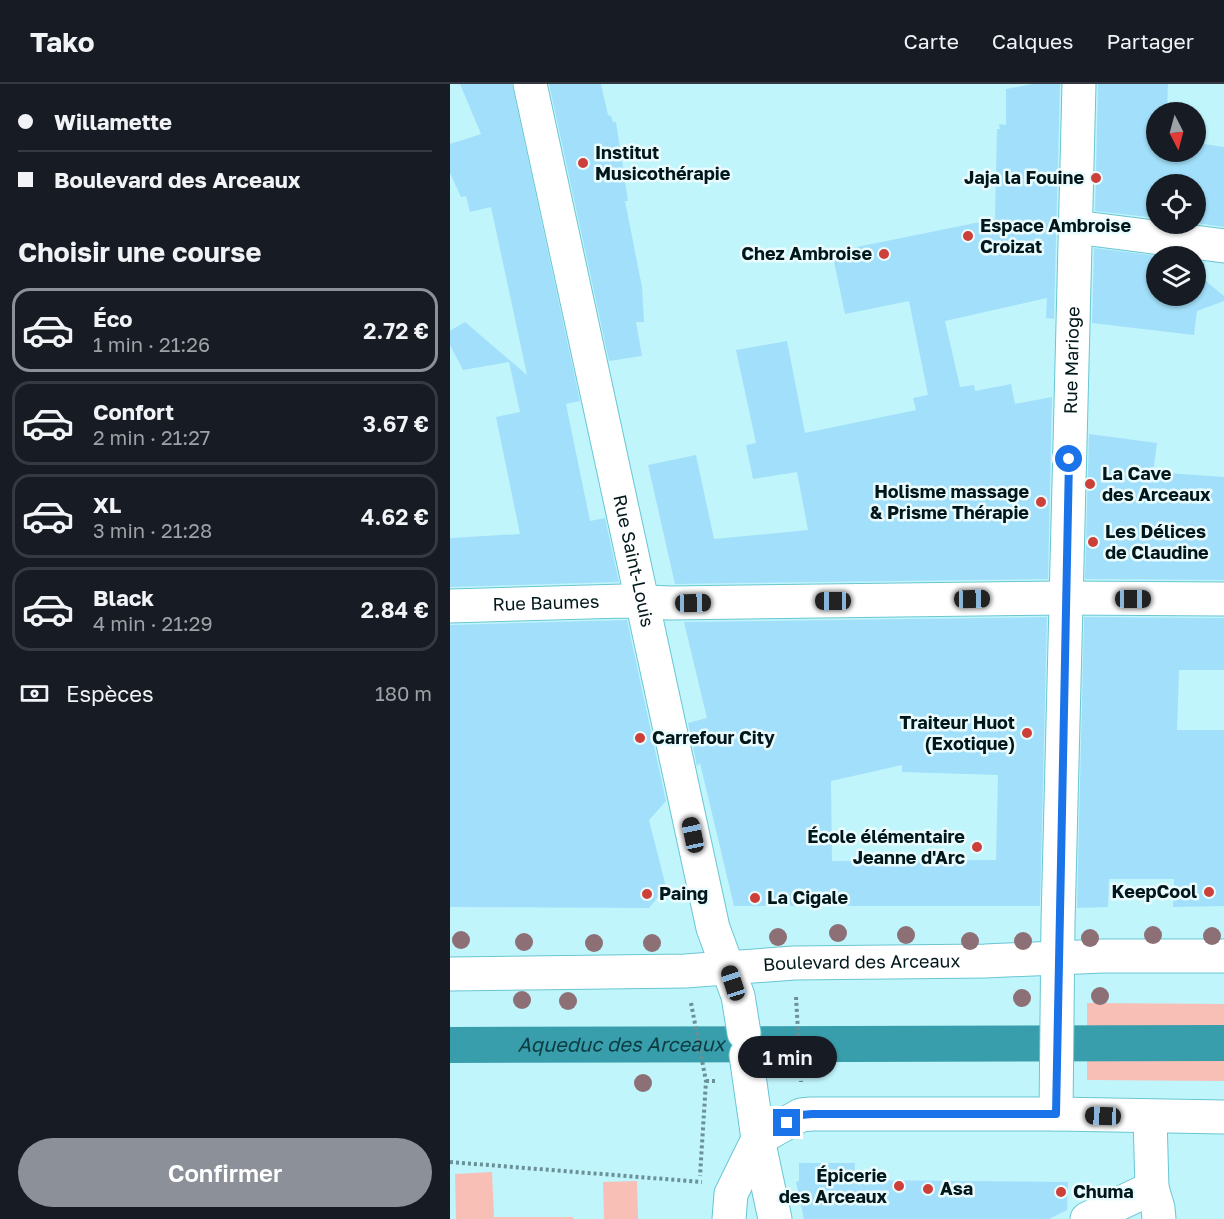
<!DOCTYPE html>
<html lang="fr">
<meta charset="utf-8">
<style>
:root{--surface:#171b24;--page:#242831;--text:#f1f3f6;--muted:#9ea1a6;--line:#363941;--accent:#8c9099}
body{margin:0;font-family:"Golos Text",sans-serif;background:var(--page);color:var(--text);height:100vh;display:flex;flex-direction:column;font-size:22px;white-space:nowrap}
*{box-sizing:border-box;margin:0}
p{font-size:20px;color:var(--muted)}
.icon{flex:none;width:33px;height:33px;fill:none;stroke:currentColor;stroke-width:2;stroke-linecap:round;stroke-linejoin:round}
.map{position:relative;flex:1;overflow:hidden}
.side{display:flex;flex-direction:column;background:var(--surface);width:450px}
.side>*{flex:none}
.top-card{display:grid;align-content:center;height:132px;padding:0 18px;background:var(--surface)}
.needle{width:39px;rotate:174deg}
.fabs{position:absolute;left:696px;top:18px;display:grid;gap:12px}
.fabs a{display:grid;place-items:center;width:60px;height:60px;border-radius:50%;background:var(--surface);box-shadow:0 2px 4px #0004;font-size:30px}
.end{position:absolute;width:27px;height:27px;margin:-14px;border:8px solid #1a73e8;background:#fff;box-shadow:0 0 0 3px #fff}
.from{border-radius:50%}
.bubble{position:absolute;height:42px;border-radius:21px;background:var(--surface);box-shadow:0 2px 4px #0004;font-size:20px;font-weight:600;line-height:42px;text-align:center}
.car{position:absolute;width:18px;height:36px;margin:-18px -9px;border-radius:8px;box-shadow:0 0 4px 2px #0007;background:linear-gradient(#222 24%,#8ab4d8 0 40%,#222 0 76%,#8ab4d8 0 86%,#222 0)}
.top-card b{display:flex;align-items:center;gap:21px;height:57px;font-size:22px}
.top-card b+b{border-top:2px solid var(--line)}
.top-card i{width:15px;height:15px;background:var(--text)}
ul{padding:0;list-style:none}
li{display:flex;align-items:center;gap:18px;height:84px;margin:0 12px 9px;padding:0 6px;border:3px solid var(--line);border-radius:18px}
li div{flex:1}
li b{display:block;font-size:22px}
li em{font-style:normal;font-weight:600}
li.selected{border-color:var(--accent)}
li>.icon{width:54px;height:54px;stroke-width:1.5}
h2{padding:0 18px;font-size:27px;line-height:72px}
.pay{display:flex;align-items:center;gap:15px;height:66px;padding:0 18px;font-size:22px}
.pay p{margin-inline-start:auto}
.primary-button{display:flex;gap:12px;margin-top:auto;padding:12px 18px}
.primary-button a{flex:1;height:69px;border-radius:36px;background:var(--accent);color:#fff;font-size:24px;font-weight:600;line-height:69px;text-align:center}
header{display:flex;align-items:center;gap:36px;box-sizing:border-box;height:84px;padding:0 30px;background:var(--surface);border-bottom:2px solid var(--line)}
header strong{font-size:28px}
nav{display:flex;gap:33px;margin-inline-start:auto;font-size:21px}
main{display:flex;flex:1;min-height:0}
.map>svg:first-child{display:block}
.green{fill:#f8bfb7}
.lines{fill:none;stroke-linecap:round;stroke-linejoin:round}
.canal{stroke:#389eab;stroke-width:36}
.building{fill:#a2dffa;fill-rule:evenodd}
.minor-casing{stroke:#69c6d2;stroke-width:35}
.path{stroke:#6a9197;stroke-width:4;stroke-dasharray:3 3;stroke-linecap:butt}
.minor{stroke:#fff;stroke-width:33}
.tree{fill:#8c7076}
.route{stroke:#1a73e8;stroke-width:8}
.poi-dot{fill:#cd3f39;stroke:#eafbfd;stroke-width:2}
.labels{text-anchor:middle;stroke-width:5;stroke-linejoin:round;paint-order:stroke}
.poi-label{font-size:18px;font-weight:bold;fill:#00171b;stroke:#eafbfd;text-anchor:start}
.street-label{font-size:18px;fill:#00171b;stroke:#eafbfd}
.water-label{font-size:20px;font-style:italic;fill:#0c3b41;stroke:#eafbfd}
</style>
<header>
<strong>Tako</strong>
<nav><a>Carte</a><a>Calques</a><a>Partager</a></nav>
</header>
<main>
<section class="side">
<div class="top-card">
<b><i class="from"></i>Willamette</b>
<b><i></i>Boulevard des Arceaux</b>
</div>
<h2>Choisir une course</h2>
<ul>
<li class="selected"><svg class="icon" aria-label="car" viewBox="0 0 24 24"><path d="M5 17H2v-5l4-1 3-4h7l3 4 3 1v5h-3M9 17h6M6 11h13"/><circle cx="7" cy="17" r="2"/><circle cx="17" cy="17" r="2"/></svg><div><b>Éco</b><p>1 min · 21:26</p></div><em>2.72 €</em></li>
<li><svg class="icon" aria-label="car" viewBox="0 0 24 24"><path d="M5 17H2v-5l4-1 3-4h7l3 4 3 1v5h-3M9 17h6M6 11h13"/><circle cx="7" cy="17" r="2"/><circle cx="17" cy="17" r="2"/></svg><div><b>Confort</b><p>2 min · 21:27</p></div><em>3.67 €</em></li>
<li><svg class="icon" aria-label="car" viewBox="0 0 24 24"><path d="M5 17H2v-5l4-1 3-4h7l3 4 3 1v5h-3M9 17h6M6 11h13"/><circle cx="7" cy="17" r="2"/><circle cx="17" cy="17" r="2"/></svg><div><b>XL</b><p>3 min · 21:28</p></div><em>4.62 €</em></li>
<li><svg class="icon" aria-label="car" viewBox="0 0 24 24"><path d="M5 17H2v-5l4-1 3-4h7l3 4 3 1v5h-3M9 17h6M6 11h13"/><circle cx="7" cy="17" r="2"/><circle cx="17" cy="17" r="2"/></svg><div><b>Black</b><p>4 min · 21:29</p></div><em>2.84 €</em></li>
</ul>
<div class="pay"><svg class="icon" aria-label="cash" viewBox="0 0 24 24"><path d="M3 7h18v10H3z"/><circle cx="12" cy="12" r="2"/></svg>Espèces<p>180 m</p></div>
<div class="primary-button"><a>Confirmer</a></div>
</section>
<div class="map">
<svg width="774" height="1135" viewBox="0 0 774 1135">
<rect width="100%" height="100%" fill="#c1f5fc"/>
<g class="green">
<path d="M637,919L774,920V997L637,996Z"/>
<path d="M42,1088L44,1133H123V1135H6L5,1090Z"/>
<path d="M187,1097L188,1135H154L153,1098Z"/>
</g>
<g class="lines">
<path class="canal" id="s1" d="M0,961L774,959"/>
</g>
<g class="building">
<path d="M10,0H62L130,317L116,320L140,437L155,434L169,498L0,503V454L70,450L46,333L70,328L59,278L13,286L0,261V247L15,238L77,291L41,123L20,128L16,112L11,113L0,89V60L31,50Z"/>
<path d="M99,0H151L158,31L161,32L163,38H166L178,117H175L192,203L194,238H186L192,272L159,277Z"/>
<path d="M583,0H610L604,235L596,234L597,214L495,237L510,303L524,301L525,307L561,300L565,320L602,313L598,495L225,500L198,381L246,371L264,455L358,446L347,388L303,395L296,361L306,359L286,266L337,257L355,349L466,326L463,314L478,311L459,217L395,230L382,168L545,135L547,45H550L549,40L556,41V5Z"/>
<path d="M648,0H718L717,28H706V68H746V59L774,63V143L746,139V100H706V134L645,127Z"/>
<path d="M644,164L708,172H706V212H746V177L755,178L752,194L774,212V217L747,227L744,251L642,239Z"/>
<path d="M639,350L707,359L703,388L774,393V496L635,495Z"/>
<path d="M597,533L590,822H284L250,679L247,682L238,639L257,634L234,538ZM452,681V688L548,691L546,776L382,777L381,697Z"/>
<path d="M634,533L774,534V586H729L727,646H774V822L723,823L724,795H659L658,823L627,824Z"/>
<path d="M177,536L216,717L199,736L216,803L199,824L0,823V541Z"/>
<path d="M349,1079H405L404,1096L618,1098L617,1126L599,1135H354L346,1098L349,1097Z"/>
</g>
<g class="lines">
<g class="minor-casing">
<g id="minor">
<path id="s2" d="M80,0L263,844L288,912L294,949"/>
<path d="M625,143L774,162"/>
<path id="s3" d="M0,522L174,517L220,519L615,514L774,515"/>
<path id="s4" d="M0,890L235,887L344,879L535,877L653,872H774"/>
<path d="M296,971L308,1055L325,1135"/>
<path id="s5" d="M606,1030L608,839L629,0"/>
<path d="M308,1055L351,1031L361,1030H606L774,1033"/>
<path d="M702,1104L708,1124L709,1135"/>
<path d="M279,1135L281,1110L308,1055"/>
<path d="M637,1135L702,1104L700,1033"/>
</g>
</g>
<g class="path">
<path d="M346,913L351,998"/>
<path d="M241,919L256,997L250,1092"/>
<path d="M256,997H268"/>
<path d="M0,1078L252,1098"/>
</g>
<use href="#minor" class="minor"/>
</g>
<g class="tree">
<circle cx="388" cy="849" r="9"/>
<circle cx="456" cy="851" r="9"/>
<circle cx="703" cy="851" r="9"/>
<circle cx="762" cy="852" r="9"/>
<circle cx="328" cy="853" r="9"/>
<circle cx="640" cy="854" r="9"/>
<circle cx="11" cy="856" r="9"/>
<circle cx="520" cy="857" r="9"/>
<circle cx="573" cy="857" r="9"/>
<circle cx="74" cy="858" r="9"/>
<circle cx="144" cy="859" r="9"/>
<circle cx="202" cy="859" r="9"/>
<circle cx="650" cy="912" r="9"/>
<circle cx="572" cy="914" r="9"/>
<circle cx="72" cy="916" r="9"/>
<circle cx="118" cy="917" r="9"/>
<circle cx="193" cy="999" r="9"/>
</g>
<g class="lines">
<path class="route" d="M337,1039L351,1031L362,1030H606L619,375"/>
</g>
<g class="poi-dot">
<circle cx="133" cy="79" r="6"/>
<circle cx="646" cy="94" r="6"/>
<circle cx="518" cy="152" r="6"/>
<circle cx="434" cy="170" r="6"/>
<circle cx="640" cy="400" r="6"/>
<circle cx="591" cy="418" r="6"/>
<circle cx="643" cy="458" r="6"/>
<circle cx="577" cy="649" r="6"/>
<circle cx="190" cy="654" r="6"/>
<circle cx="527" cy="763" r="6"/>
<circle cx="759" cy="808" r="6"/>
<circle cx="197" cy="810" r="6"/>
<circle cx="305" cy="814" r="6"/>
<circle cx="449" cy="1102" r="6"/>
<circle cx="478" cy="1105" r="6"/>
<circle cx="611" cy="1108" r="6"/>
</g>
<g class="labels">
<g class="poi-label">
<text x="145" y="75">Institut<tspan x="145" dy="21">Musicothérapie</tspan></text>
<text x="634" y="100" text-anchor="end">Jaja la Fouine</text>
<text x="530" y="148">Espace Ambroise<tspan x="530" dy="21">Croizat</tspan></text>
<text x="422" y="176" text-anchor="end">Chez Ambroise</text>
<text x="652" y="396">La Cave<tspan x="652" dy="21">des Arceaux</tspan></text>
<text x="579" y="414" text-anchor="end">Holisme massage<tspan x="579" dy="21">&amp; Prisme Thérapie</tspan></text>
<text x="655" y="454">Les Délices<tspan x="655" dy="21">de Claudine</tspan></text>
<text x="565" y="645" text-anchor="end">Traiteur Huot<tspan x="565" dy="21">(Exotique)</tspan></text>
<text x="202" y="660">Carrefour City</text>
<text x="515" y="759" text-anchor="end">École élémentaire<tspan x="515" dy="21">Jeanne d'Arc</tspan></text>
<text x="747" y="814" text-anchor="end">KeepCool</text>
<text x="209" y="816">Paing</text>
<text x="317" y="820">La Cigale</text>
<text x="437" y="1098" text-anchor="end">Épicerie<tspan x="437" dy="21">des Arceaux</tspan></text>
<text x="490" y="1111">Asa</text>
<text x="623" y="1114">Chuma</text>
</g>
<g class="street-label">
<text dy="6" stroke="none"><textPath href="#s5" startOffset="754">Rue Marioge</textPath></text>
<text dy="6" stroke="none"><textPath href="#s2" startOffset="488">Rue Saint-Louis</textPath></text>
<text dy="6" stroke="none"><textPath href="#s3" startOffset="96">Rue Baumes</textPath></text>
<text dy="6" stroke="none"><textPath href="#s4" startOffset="412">Boulevard des Arceaux</textPath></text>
</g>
<g class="water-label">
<text dy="7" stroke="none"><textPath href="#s1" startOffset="171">Aqueduc des Arceaux</textPath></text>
</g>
</g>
</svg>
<div class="fabs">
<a><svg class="needle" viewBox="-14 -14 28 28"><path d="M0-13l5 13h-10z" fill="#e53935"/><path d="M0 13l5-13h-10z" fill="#9ea1a6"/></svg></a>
<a><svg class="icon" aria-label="locate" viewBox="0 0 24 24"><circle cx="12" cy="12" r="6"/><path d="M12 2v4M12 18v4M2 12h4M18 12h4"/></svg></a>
<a><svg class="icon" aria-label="layers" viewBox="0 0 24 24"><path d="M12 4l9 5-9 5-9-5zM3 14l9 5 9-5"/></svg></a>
</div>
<i class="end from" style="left:619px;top:375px"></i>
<i class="end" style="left:337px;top:1039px"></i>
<div class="bubble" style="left:288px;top:952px;width:99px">1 min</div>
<i class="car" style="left:522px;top:515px;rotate:89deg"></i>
<i class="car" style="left:683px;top:515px;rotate:90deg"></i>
<i class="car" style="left:383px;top:517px;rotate:270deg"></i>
<i class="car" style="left:243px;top:519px;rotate:89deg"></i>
<i class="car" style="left:243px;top:751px;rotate:348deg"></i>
<i class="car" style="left:283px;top:899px;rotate:342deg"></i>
<i class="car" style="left:653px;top:1032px;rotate:272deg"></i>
</div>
</main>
